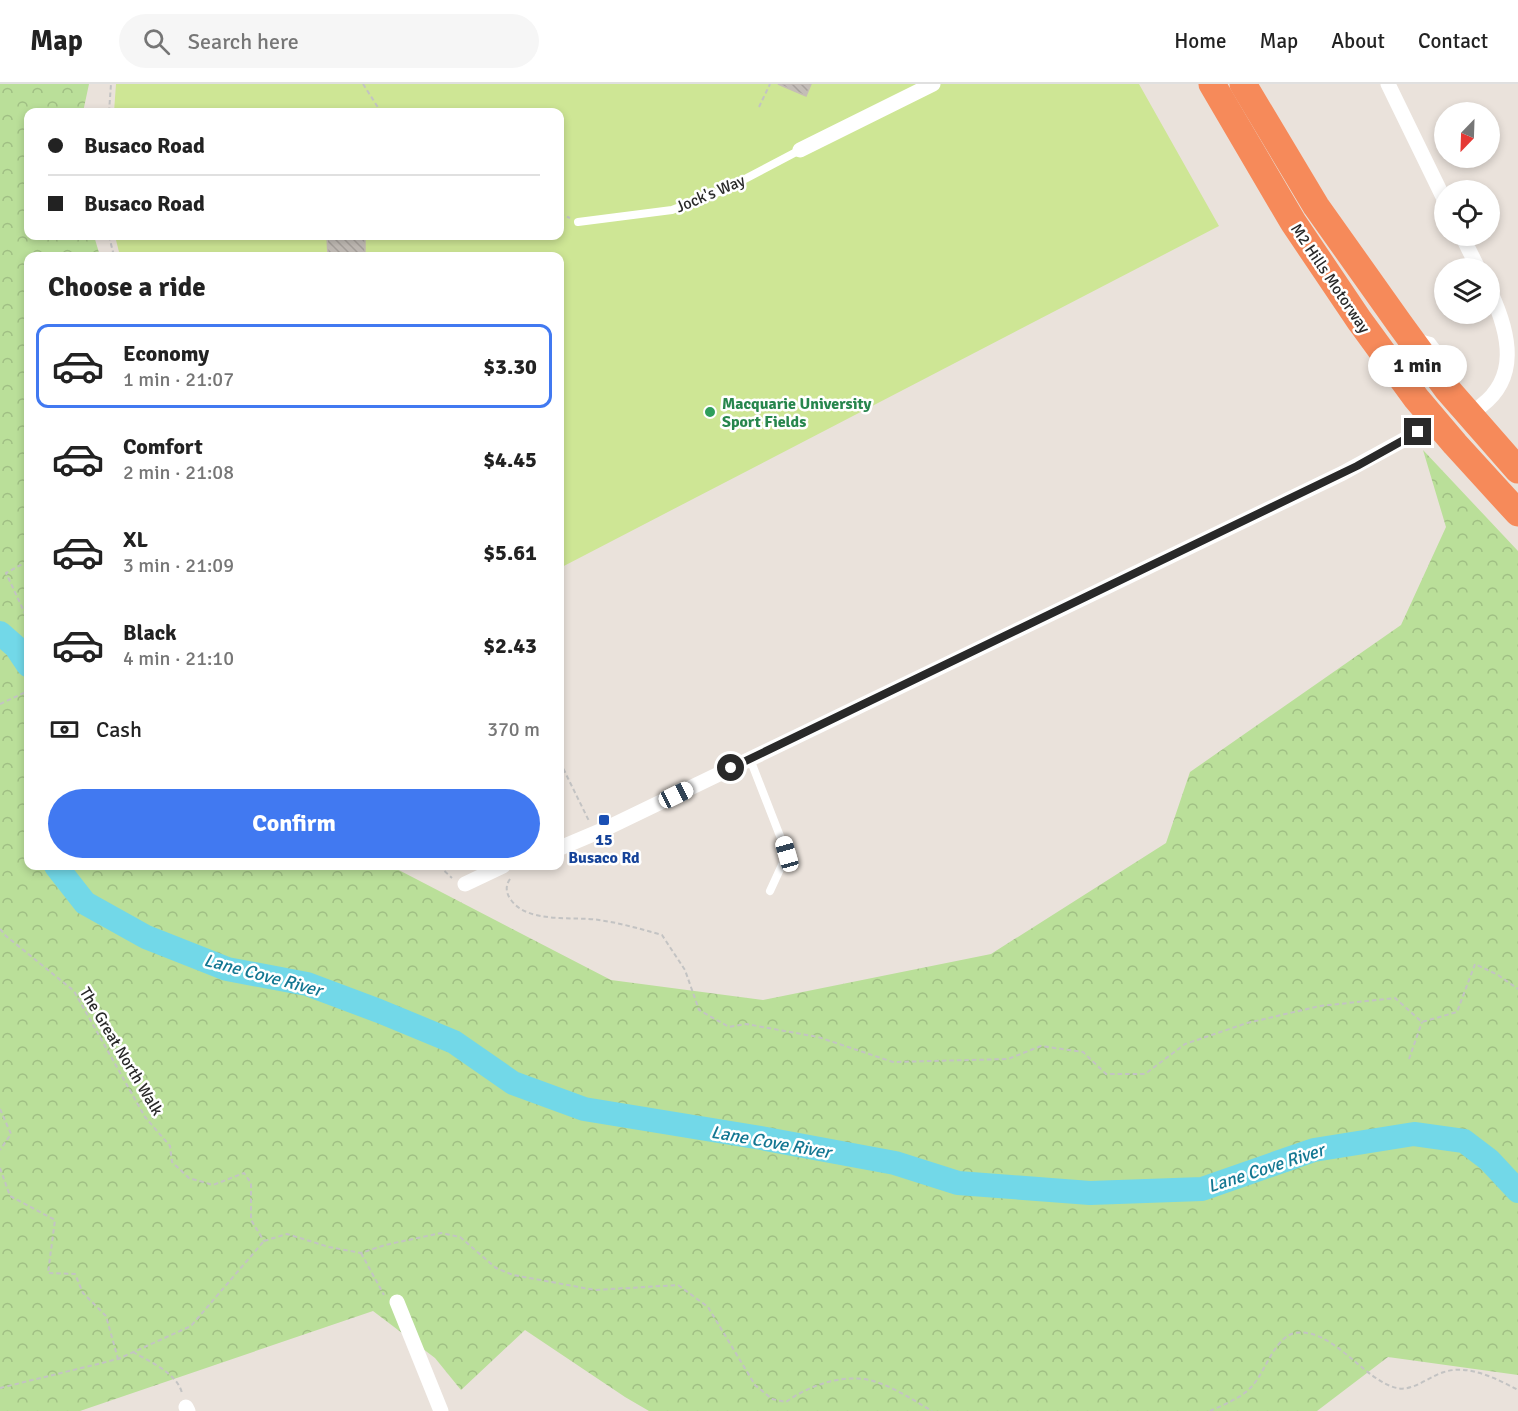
<!DOCTYPE html>
<meta charset="utf-8">
<style>
:root{--surface:#fff;--page:#f6f6f6;--text:#222;--muted:#767676;--line:#e0e0e0;--accent:#4179f1}
body{margin:0;font-family:Signika,sans-serif;background:var(--page);color:var(--text);height:100vh;display:flex;flex-direction:column;font-size:22px;white-space:nowrap}
*{box-sizing:border-box;margin:0}
p{font-size:20px;color:var(--muted)}
.icon{flex:none;width:33px;height:33px;fill:none;stroke:currentColor;stroke-width:2;stroke-linecap:round;stroke-linejoin:round}
.map{position:relative;flex:1;overflow:hidden}
.panel{position:absolute;left:24px;top:168px;width:540px;height:618px;display:flex;flex-direction:column;background:var(--surface);border-radius:12px;box-shadow:0 3px 9px #0003}
.panel>*{flex:none}
.guide{position:absolute;left:24px;top:24px;width:540px;height:132px;border-radius:12px;box-shadow:0 3px 9px #0003;display:grid;align-content:center;height:132px;padding:0 24px;background:var(--surface)}
.needle{width:39px;rotate:203deg}
.fabs{position:absolute;left:1434px;top:18px;display:grid;gap:12px}
.fabs a{display:grid;place-items:center;width:66px;height:66px;border-radius:50%;background:var(--surface);box-shadow:0 3px 9px #0003;font-size:30px}
.end{position:absolute;width:27px;height:27px;margin:-14px;border:8px solid #292929;background:#fff;box-shadow:0 0 0 3px #fff}
.from{border-radius:50%}
.bubble{position:absolute;height:42px;border-radius:21px;background:var(--surface);box-shadow:0 3px 9px #0003;font-size:20px;font-weight:700;line-height:42px;text-align:center}
.car{position:absolute;width:18px;height:36px;margin:-18px -9px;border-radius:8px;box-shadow:0 0 4px 2px #0007;background:linear-gradient(#fff 24%,#345 0 40%,#fff 0 76%,#345 0 86%,#fff 0)}
.guide b{display:flex;align-items:center;gap:21px;height:57px;font-size:22px}
.guide b+b{border-top:2px solid var(--line)}
.guide i{width:15px;height:15px;background:var(--text)}
ul{padding:0;list-style:none}
li{display:flex;align-items:center;gap:18px;height:84px;margin:0 12px 9px;padding:0 12px;border:3px solid transparent;border-radius:12px}
li div{flex:1}
li b{display:block;font-size:22px}
li em{font-style:normal;font-weight:700}
li.on{border-color:var(--accent)}
li>.icon{width:54px;height:54px;stroke-width:1.5}
h2{padding:0 24px;font-size:27px;line-height:72px}
.pay{display:flex;align-items:center;gap:15px;height:66px;padding:0 24px;font-size:22px}
.pay p{margin-inline-start:auto}
.primary-button{display:flex;gap:12px;margin-top:auto;padding:12px 24px}
.primary-button a{flex:1;height:69px;border-radius:36px;background:var(--accent);color:#fff;font-size:24px;font-weight:700;line-height:69px;text-align:center}
header{display:flex;align-items:center;gap:36px;box-sizing:border-box;height:84px;padding:0 30px;background:var(--surface);border-bottom:2px solid var(--line)}
header strong{font-size:28px}
nav{display:flex;gap:33px;margin-inline-start:auto;font-size:21px}
.search{width:420px;height:54px;background:var(--page);display:flex;align-items:center;gap:15px;box-sizing:border-box;padding:0 21px;border-radius:33px;color:var(--muted);font-size:22px}
.map>svg:first-child{display:block}
.forest{fill:url(#forest-crowns)}
.pitch{fill:#cee695}
.lines{fill:none;stroke-linecap:round;stroke-linejoin:round}
.river{stroke:#72d8e8;stroke-width:24}
.building{fill:url(#building-back-hatch);stroke:#c5bdb5;stroke-width:1.5}
.path{stroke:#c3c3c3;stroke-width:2;stroke-dasharray:4.5 3;stroke-linecap:butt}
.lane{stroke:#fff;stroke-width:8}
.street{stroke:#fff;stroke-width:15}
.highway{stroke:#f68a5a;stroke-width:27}
.route{stroke:#292929;stroke-width:8}
.leisure-dot{fill:#2e9e5b;stroke:#fff;stroke-width:2}
.transit-dot{fill:#1a4fb4;stroke:#fff;stroke-width:2}
.labels{text-anchor:middle;stroke-width:5;stroke-linejoin:round;paint-order:stroke}
.street-label{font-size:16px;fill:#292929;stroke:#fff}
.leisure-label{font-size:16px;font-weight:bold;fill:#27864d;stroke:#fff;text-anchor:start}
.transit-label{font-size:16px;font-weight:bold;fill:#164399;stroke:#fff}
.water-label{font-size:18px;font-style:italic;fill:#137792;stroke:#fff}
</style>
<header>
<strong>Map</strong>
<div class="search"><svg class="icon" aria-label="search" viewBox="0 0 24 24"><circle cx="10" cy="10" r="6"/><path d="M15 15l6 6"/></svg>Search here</div>
<nav><a>Home</a><a>Map</a><a>About</a><a>Contact</a></nav>
</header>
<div class="map">
<svg width="1518" height="1327" viewBox="0 0 1518 1327">
<defs>
<pattern id="forest-crowns" width="20" height="18" patternUnits="userSpaceOnUse" patternTransform="scale(1.5)"><rect width="20" height="18" fill="#badf99"/><path d="M2 6a3 3 0 1 1 6 0M12 15a3 3 0 1 1 6 0" fill="none" stroke="#a0bf84"/></pattern>
<pattern id="building-back-hatch" width="6" height="6" patternUnits="userSpaceOnUse" patternTransform="scale(1.5)"><rect width="6" height="6" fill="#c3bdb7"/><path d="M-1 5l2 2M0 0l6 6M5-1l2 2" fill="none" stroke="#a8a29d"/></pattern>
</defs>
<rect width="100%" height="100%" fill="#eae2db"/>
<path class="forest" d="M0,0H89L83,28H28V152H94L100,172H28V782H391L611,896L763,916L991,870L1166,759L1190,688L1401,541L1446,443L1423,366L1518,467V1291L1388,1273L1317,1327H649L625,1313L525,1246L461,1306L435,1274L373,1227L80,1327H0Z"/>
<path class="pitch" d="M116,0H1139L1219,142L560,484V172H120L115,152H560V28H114Z"/>
<g class="lines">
<g class="river">
<path d="M0,549L16,563L28,581"/>
<path d="M56,782L85,819L146,853L227,885L307,900L379,927L454,958L513,999L584,1025L761,1054L895,1079L958,1099L1090,1109L1202,1105L1314,1066L1414,1050L1464,1057L1489,1076L1518,1107"/>
</g>
</g>
<g class="building">
<path d="M778,0H811L806,12Z"/>
<path d="M327,152H365V172H328Z"/>
</g>
<g class="lines">
<g class="path">
<path d="M363,0L381,28"/>
<path d="M759,23L770,0"/>
<path d="M109,28L111,0"/>
<path d="M560,130L570,134"/>
<path d="M109,152L114,172"/>
<path d="M28,477L6,489L28,536"/>
<path d="M0,620L28,607"/>
<path d="M560,678L589,737"/>
<path d="M439,782L452,794"/>
<path d="M510,795C505,802 506,809 511,816C528,840 574,832 599,836C620,839 641,845 662,851L685,886L699,926L729,943L746,940L818,953L893,978L1008,975L1041,962L1083,968L1106,990H1145L1185,960L1247,939L1320,922L1395,914L1422,938L1457,928L1475,880L1498,891L1518,905"/>
<path d="M0,845L6,852L74,907L145,1033L170,1062L172,1078L189,1094L213,1101L244,1089L251,1099V1136L264,1157"/>
<path d="M1409,975L1422,938"/>
<path d="M0,1025L11,1050L0,1066"/>
<path d="M0,1084L10,1112L55,1136L48,1189L75,1190L83,1209L106,1232L118,1275"/>
<path d="M264,1157L287,1150L329,1163L361,1169L385,1161L441,1149L460,1153L496,1184L513,1191L595,1206L678,1201L708,1223L755,1301L772,1315L786,1318C808,1302 841,1290 869,1296C891,1301 913,1316 932,1327"/>
<path d="M361,1169L384,1211"/>
<path d="M133,1268C150,1278 177,1289 182,1309"/>
<path d="M0,1304L118,1275L191,1242L264,1157"/>
<path d="M1210,1327C1225,1320 1242,1314 1253,1301C1266,1286 1275,1253 1295,1249C1333,1243 1364,1297 1397,1304C1412,1308 1430,1292 1444,1288C1469,1280 1497,1295 1518,1306"/>
</g>
<g class="lane">
<path d="M578,138L672,126L724,106L800,66"/>
<path d="M1420,254L1431,257L1450,282L1449,293"/>
<path d="M750,675L787,770L770,807"/>
</g>
<g class="street">
<path d="M1388,0L1444,115"/>
<path d="M800,66L933,0"/>
<path d="M1462,152L1478,184"/>
<path d="M1481,322C1518,294 1511,252 1490,207"/>
<path d="M560,764L605,745L1343,389L1418,348"/>
<path d="M465,800L503,782"/>
<path d="M397,1218L441,1327"/>
<path d="M186,1323L188,1327"/>
</g>
<g class="highway">
<path d="M1212,0L1293,138L1359,236L1416,314L1455,360L1518,429"/>
<path d="M1243,0L1316,122L1399,239L1447,305L1518,386"/>
</g>
</g>
<g class="lines">
<path class="route" d="M731,684L1357,382L1418,348"/>
</g>
<circle class="leisure-dot" cx="710" cy="328" r="6"/>
<rect class="transit-dot" x="598" y="730" width="12" height="12" rx="3"/>
<g class="labels">
<g class="street-label">
<text transform="translate(710 109) rotate(-23)" y="6">Jock's Way</text>
<text transform="translate(1331 194) rotate(56)" y="6">M2 Hills Motorway</text>
<text transform="translate(122 967) rotate(59)" y="6">The Great North Walk</text>
</g>
<g class="leisure-label">
<text x="722" y="325">Macquarie University<tspan x="722" dy="18">Sport Fields</tspan></text>
</g>
<g class="transit-label">
<text x="604" y="761">15<tspan x="604" dy="18">Busaco Rd</tspan></text>
</g>
<g class="water-label">
<text transform="translate(263 891) rotate(15)" y="6">Lane Cove River</text>
<text transform="translate(771 1058) rotate(10)" y="6">Lane Cove River</text>
<text transform="translate(1266 1084) rotate(-18)" y="6">Lane Cove River</text>
</g>
</g>
</svg>
<div class="fabs">
<a><svg class="needle" viewBox="-14 -14 28 28"><path d="M0-13l5 13h-10z" fill="#e53935"/><path d="M0 13l5-13h-10z" fill="#767676"/></svg></a>
<a><svg class="icon" aria-label="locate" viewBox="0 0 24 24"><circle cx="12" cy="12" r="6"/><path d="M12 2v4M12 18v4M2 12h4M18 12h4"/></svg></a>
<a><svg class="icon" aria-label="layers" viewBox="0 0 24 24"><path d="M12 4l9 5-9 5-9-5zM3 14l9 5 9-5"/></svg></a>
</div>
<i class="end from" style="left:731px;top:684px"></i>
<i class="end" style="left:1418px;top:348px"></i>
<div class="bubble" style="left:1368px;top:261px;width:99px">1 min</div>
<i class="car" style="left:676px;top:711px;rotate:64deg"></i>
<i class="car" style="left:787px;top:770px;rotate:344deg"></i>
<div class="guide">
<b><i class="from"></i>Busaco Road</b>
<b><i></i>Busaco Road</b>
</div>
<section class="panel">
<h2>Choose a ride</h2>
<ul>
<li class="on"><svg class="icon" aria-label="car" viewBox="0 0 24 24"><path d="M5 17H2v-5l4-1 3-4h7l3 4 3 1v5h-3M9 17h6M6 11h13"/><circle cx="7" cy="17" r="2"/><circle cx="17" cy="17" r="2"/></svg><div><b>Economy</b><p>1 min · 21:07</p></div><em>$3.30</em></li>
<li><svg class="icon" aria-label="car" viewBox="0 0 24 24"><path d="M5 17H2v-5l4-1 3-4h7l3 4 3 1v5h-3M9 17h6M6 11h13"/><circle cx="7" cy="17" r="2"/><circle cx="17" cy="17" r="2"/></svg><div><b>Comfort</b><p>2 min · 21:08</p></div><em>$4.45</em></li>
<li><svg class="icon" aria-label="car" viewBox="0 0 24 24"><path d="M5 17H2v-5l4-1 3-4h7l3 4 3 1v5h-3M9 17h6M6 11h13"/><circle cx="7" cy="17" r="2"/><circle cx="17" cy="17" r="2"/></svg><div><b>XL</b><p>3 min · 21:09</p></div><em>$5.61</em></li>
<li><svg class="icon" aria-label="car" viewBox="0 0 24 24"><path d="M5 17H2v-5l4-1 3-4h7l3 4 3 1v5h-3M9 17h6M6 11h13"/><circle cx="7" cy="17" r="2"/><circle cx="17" cy="17" r="2"/></svg><div><b>Black</b><p>4 min · 21:10</p></div><em>$2.43</em></li>
</ul>
<div class="pay"><svg class="icon" aria-label="cash" viewBox="0 0 24 24"><path d="M3 7h18v10H3z"/><circle cx="12" cy="12" r="2"/></svg>Cash<p>370 m</p></div>
<div class="primary-button"><a>Confirm</a></div>
</section>
</div>
